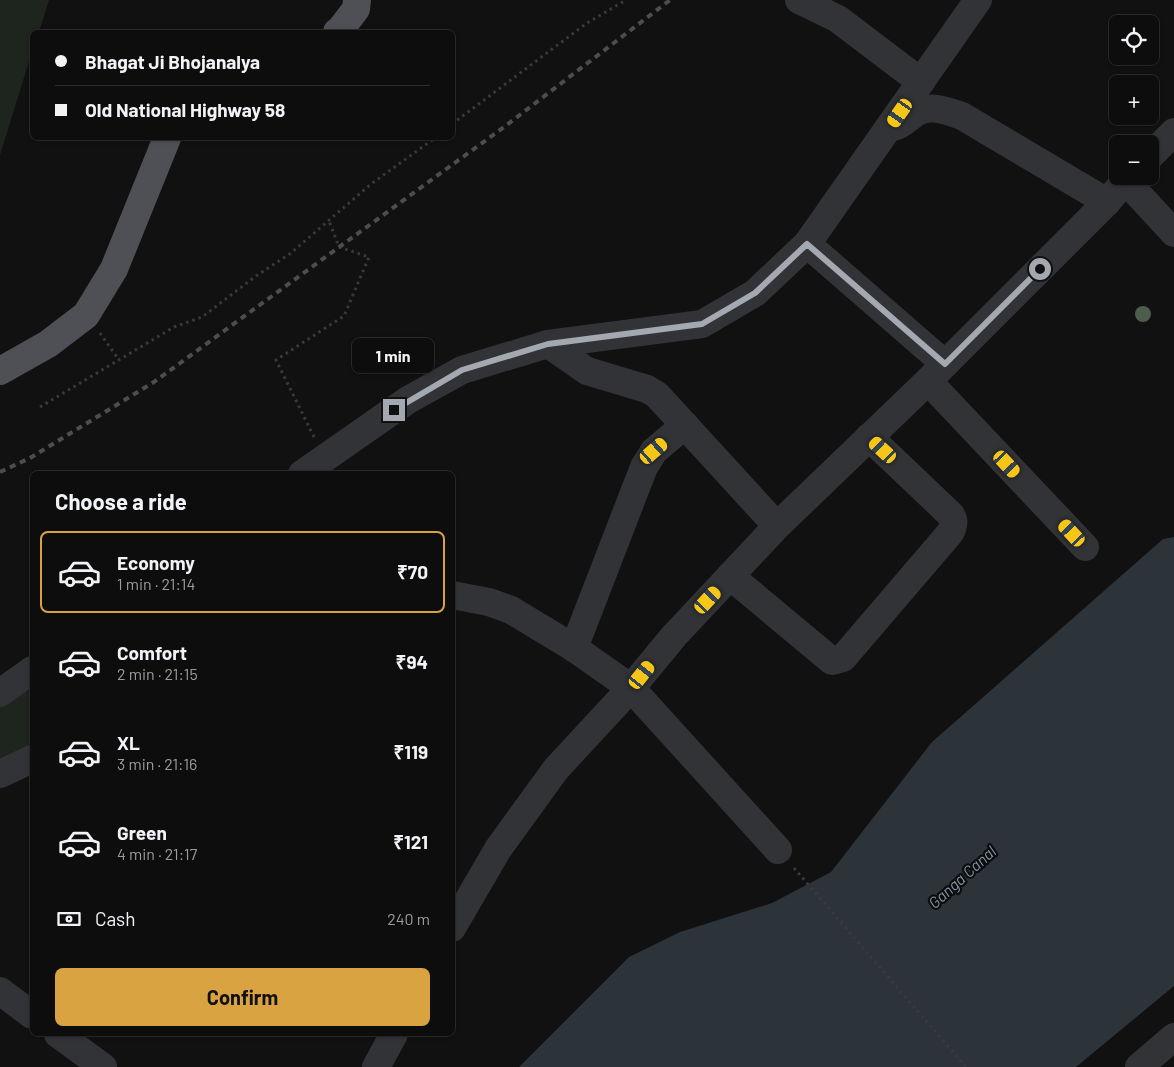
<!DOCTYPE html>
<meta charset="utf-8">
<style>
:root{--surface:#0d0d0e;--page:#1b1b1c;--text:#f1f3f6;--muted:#9a9c9e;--line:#2d2d2e;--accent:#d9a342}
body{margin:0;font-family:Barlow,sans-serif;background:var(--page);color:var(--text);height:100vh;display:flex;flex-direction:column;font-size:19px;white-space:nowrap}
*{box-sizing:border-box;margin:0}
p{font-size:16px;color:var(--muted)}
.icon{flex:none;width:28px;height:28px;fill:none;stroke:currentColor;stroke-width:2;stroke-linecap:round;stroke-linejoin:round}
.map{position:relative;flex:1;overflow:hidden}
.side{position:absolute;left:30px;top:471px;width:425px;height:565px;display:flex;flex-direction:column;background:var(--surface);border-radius:8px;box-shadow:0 1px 4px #0004,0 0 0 1px var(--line)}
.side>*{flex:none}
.top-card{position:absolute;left:30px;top:30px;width:425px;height:110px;border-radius:8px;box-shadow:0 1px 4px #0004,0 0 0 1px var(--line);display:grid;align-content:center;height:110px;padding:0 25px;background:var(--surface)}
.fabs{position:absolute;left:1109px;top:15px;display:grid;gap:10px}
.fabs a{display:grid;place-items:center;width:50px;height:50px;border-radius:8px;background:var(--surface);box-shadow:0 1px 4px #0004,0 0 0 1px var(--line);font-size:25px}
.end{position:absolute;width:22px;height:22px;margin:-11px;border:6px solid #a4a8b1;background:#111;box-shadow:0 0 0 2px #111}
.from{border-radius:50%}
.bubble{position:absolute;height:35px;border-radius:8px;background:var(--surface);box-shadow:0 1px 4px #0004,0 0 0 1px var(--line);font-size:16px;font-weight:700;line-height:35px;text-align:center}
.car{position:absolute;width:15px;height:30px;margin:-15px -8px;border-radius:6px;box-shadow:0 0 4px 1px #0007;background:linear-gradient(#f5c518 24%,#345 0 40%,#f5c518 0 76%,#345 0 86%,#f5c518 0)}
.top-card b{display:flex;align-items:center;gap:18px;height:48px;font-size:19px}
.top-card b+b{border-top:1px solid var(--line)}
.top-card i{width:12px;height:12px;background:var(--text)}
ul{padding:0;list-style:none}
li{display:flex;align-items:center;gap:15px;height:82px;margin:0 10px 8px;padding:0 15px;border:2px solid transparent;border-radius:8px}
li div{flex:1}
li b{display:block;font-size:19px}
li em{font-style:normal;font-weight:700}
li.selected{border-color:var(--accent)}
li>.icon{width:45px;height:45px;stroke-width:1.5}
h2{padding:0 25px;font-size:22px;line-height:60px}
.pay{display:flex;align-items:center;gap:12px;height:55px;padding:0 25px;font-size:19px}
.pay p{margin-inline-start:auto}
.cta{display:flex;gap:10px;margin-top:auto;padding:10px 25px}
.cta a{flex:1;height:58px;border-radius:8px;background:var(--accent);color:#111;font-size:20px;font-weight:700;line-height:58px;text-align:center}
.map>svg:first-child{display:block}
.green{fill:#1e241e}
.water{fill:#2c3339}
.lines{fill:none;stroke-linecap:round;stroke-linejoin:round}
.path{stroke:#393a3d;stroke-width:3;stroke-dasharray:2.5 4;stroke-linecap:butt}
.minor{stroke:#323337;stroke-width:28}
.major{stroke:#4f5055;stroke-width:28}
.rail{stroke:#4c4d51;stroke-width:4;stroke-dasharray:6 5;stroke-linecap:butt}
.tree{fill:#4c5c4d}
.route{stroke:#a4a8b1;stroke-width:6}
.labels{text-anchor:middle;stroke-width:4.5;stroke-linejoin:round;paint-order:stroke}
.water-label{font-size:16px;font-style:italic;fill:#7f96a8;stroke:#0c0c0d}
</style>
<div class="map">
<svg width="1174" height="1067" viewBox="0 0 1174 1067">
<rect width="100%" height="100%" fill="#111112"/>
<g class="green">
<path d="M0,0H49L39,32H32V52L0,155Z"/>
<path d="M32,665V747L0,761V690Z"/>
</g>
<path class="water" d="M1174,537V986L1076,1067H519L629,957L680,932L772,903L831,872L932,742L1163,539Z"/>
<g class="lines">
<g class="path">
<path d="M452,124L587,23L626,0"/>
<path d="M100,333L119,360"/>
<path d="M40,407L174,327L202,317L256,276L291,253L371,184L435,138"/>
<path d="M314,437L276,360L344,316L369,257L339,247L329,221"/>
<path d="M794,868L966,1067"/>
</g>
<g class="minor">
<path d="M799,0L838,19L921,82"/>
<path d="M894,127C902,125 907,119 914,114C928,103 948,111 962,116L1107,202"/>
<path d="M1150,156L1174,132"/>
<path d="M1125,180L1174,233"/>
<path d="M807,244L945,364"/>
<path d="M548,344L587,371L647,389L657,395L777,526"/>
<path d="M928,381L1085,547"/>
<path d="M302,474L408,400L462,370L548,344L702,324L755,293L807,244L978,0"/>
<path d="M730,576L832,661L843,658L950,533C954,526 955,521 951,515L869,437"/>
<path d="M452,595L489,602L511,610L574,648L631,688L778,850"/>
<path d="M574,648L644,467L654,451L685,425"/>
<path d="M0,693L32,670"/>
<path d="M0,774L32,759"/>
<path d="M452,928L498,849L556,769L631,688L674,636L777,526L928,381L1107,202L1129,176"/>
<path d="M0,991L32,1015"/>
<path d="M58,1034L103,1067"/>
<path d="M376,1067L394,1034"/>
<path d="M1139,1067L1174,1037"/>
</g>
<g class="major">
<path d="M337,32L340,30L356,9L357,0"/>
<path d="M0,371L48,344L86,315L114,269L167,138"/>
</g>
<path class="rail" d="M0,472L30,458L154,382L504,127L670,0"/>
</g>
<circle class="tree" cx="1143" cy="314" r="8"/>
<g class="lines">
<path class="route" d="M394,410L462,370L548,344L702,324L755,293L807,244L945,364L1040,269"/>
</g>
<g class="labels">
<g class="water-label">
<text transform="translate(962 877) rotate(-42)" y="6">Ganga Canal</text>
</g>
</g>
</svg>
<div class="fabs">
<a><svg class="icon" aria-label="locate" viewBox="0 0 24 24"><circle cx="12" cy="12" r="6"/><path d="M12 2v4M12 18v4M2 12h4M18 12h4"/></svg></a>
<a>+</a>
<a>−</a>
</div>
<i class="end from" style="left:1040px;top:269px"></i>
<i class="end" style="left:394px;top:410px"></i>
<div class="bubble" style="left:352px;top:338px;width:82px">1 min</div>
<i class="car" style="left:900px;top:113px;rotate:215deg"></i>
<i class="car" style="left:883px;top:450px;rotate:313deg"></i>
<i class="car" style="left:654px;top:451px;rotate:49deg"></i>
<i class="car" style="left:1007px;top:464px;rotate:137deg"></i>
<i class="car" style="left:1072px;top:533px;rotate:317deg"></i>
<i class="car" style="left:708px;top:600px;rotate:43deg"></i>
<i class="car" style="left:642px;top:675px;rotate:39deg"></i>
<div class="top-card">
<b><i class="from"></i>Bhagat Ji Bhojanalya</b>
<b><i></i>Old National Highway 58</b>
</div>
<section class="side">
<h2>Choose a ride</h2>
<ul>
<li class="selected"><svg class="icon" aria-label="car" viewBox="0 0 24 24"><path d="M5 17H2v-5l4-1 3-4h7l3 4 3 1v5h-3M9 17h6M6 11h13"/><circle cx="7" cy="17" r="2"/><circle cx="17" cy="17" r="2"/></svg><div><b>Economy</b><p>1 min · 21:14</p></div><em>₹70</em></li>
<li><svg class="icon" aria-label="car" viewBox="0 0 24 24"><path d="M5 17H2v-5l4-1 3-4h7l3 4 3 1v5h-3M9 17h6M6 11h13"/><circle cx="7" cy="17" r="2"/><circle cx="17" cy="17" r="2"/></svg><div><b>Comfort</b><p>2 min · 21:15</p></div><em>₹94</em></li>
<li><svg class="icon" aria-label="car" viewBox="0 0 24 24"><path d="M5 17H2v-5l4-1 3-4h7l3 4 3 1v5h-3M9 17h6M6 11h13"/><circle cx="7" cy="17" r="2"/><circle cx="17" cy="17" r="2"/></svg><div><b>XL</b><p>3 min · 21:16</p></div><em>₹119</em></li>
<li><svg class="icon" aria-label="car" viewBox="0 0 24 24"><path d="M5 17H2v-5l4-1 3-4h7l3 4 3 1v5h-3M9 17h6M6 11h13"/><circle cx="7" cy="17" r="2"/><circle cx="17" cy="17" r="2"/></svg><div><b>Green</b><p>4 min · 21:17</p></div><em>₹121</em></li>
</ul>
<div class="pay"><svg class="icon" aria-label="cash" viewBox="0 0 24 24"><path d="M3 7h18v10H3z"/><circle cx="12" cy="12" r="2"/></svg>Cash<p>240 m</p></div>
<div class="cta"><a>Confirm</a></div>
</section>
</div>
